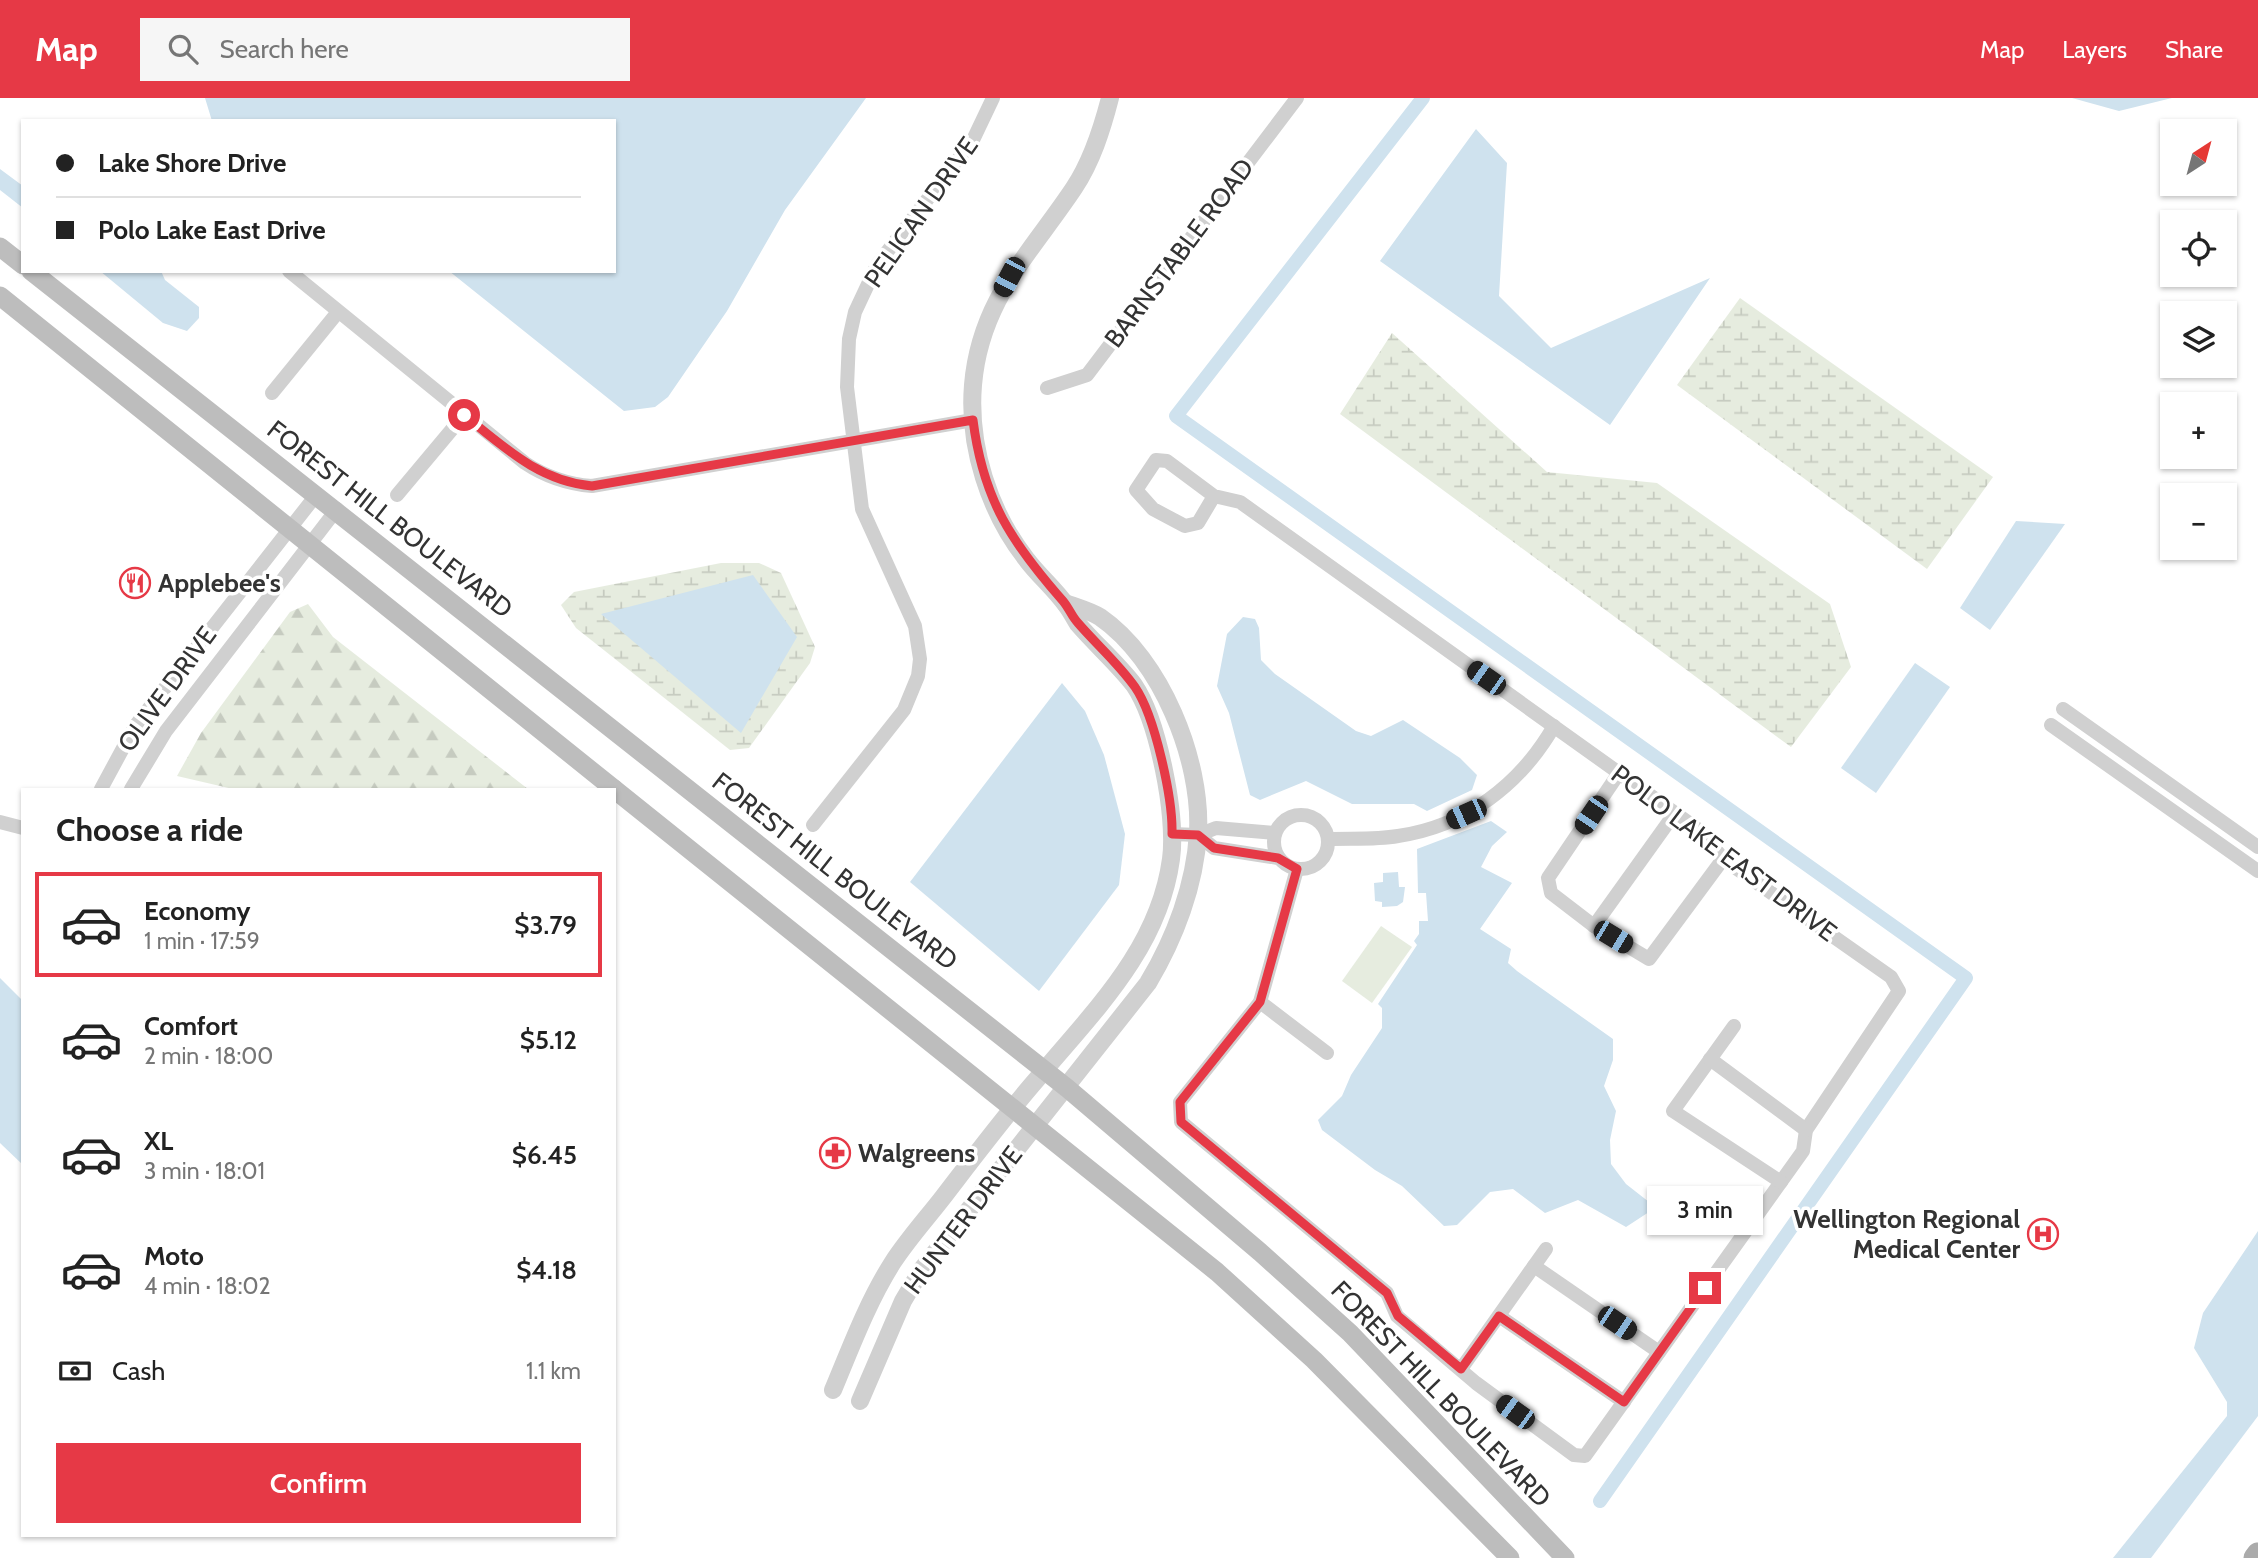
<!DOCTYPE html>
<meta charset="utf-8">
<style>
:root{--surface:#fff;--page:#f6f6f6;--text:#222;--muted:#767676;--line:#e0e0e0;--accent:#e63946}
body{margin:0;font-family:Cabin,sans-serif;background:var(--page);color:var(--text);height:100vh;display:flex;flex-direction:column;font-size:26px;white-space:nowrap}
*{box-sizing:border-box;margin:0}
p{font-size:23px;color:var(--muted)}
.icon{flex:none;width:38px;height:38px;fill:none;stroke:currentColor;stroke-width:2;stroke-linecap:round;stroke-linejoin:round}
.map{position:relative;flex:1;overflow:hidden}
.details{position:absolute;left:21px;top:690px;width:595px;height:749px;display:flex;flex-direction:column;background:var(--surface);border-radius:0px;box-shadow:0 2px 5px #0004}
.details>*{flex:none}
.guide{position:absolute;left:21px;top:21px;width:595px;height:154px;border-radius:0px;box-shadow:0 2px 5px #0004;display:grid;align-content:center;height:154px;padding:0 35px;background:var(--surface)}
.needle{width:46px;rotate:36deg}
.fabs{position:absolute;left:2160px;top:21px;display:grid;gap:14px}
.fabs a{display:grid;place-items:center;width:77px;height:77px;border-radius:0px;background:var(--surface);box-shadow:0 2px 5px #0004;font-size:35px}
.end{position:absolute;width:32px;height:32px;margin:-16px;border:9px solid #e63946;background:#fff;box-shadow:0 0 0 4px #fff}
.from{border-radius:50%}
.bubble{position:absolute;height:49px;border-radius:0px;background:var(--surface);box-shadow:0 2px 5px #0004;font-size:23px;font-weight:600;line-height:49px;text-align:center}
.car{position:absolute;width:21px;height:42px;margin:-21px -10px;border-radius:9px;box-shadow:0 0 5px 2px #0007;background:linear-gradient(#222 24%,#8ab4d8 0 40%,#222 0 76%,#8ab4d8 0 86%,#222 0)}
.guide b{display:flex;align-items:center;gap:24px;height:66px;font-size:26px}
.guide b+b{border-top:2px solid var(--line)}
.guide i{width:18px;height:18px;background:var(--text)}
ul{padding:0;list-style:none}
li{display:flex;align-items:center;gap:21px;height:105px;margin:0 14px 10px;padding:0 21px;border:4px solid transparent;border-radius:0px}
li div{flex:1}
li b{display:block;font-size:26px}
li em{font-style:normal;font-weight:600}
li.on{border-color:var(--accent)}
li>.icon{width:63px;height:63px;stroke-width:1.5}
h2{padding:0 35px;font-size:32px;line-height:84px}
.pay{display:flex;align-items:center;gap:18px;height:77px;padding:0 35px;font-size:26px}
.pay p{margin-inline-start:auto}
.primary-button{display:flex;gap:14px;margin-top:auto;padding:14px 35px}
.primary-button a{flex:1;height:80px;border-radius:0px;background:var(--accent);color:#fff;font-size:28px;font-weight:600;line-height:80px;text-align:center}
header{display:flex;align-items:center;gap:42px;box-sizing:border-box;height:98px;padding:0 35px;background:var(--accent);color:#fff}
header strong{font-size:33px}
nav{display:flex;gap:38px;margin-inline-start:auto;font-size:24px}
.search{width:490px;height:63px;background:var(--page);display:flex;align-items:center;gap:18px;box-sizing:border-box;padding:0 24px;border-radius:0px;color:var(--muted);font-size:26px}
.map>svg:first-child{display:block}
.forest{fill:url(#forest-firs)}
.wetland{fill:url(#wetland-marsh)}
.park{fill:#e6ecdf}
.water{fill:#cfe2ee}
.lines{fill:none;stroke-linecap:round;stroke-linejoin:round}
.canal{stroke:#cfe2ee;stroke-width:14}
.minor{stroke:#d0d0d0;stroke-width:14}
.tertiary{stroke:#d0d0d0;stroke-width:18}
.secondary{stroke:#bdbdbd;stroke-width:19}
.primary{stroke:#ababab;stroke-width:23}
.route{stroke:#e63946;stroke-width:9}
.labels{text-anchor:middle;stroke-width:7;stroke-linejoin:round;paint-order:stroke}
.street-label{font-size:26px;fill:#333;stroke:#fff}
.poi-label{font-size:26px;font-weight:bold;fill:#333;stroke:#fff;text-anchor:start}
</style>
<header>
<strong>Map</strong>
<div class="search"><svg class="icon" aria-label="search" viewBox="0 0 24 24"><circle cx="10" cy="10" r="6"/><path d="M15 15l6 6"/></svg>Search here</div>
<nav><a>Map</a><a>Layers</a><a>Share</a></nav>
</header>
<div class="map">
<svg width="2258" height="1460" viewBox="0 0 2258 1460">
<defs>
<pattern id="forest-firs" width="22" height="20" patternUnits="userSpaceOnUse" patternTransform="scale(1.75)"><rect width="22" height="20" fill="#e6ecdf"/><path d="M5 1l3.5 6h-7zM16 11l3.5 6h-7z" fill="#c6cbc0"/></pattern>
<pattern id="wetland-marsh" width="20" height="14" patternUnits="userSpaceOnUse" patternTransform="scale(1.75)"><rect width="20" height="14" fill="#e6ecdf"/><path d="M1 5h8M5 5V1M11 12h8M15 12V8" fill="none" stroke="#c6cbc0"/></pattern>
</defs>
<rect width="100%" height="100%" fill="#fff"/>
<path class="forest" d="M308,506L333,539L528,691H233L177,678L201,635L290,514Z"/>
<g class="wetland">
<path d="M1740,200L1993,379L1927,471L1677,287Z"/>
<path d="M1392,235L1547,374L1657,385L1830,506L1851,569L1791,649L1340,316Z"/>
<path d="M721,465H759L781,475L815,549L810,565L749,650L730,652L576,530L561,507L574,494Z"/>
</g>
<path class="park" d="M1381,828L1412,849L1372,905L1342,883Z"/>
<g class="water">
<path d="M205,0H866L785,112L727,213L668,299L655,309L624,313L449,173H614V23H212Z"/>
<path d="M2072,0H2172L2119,13Z"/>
<path d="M1476,31L1507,65L1499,198L1551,250L1710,180L1610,327L1380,163Z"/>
<path d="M0,71L23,88V110L0,92Z"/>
<path d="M100,173H161L165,182L199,209V220L187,233L163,225Z"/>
<path d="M2016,423L2065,426L1990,532L1960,510Z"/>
<path d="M753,477L797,539L741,635L601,516Z"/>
<path d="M1243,519L1255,521L1259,530L1261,562L1275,576L1356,633L1371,638L1403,622L1460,660L1477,677L1472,692L1427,713L1414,706H1352L1306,683L1260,702L1250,697L1229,615L1217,588L1227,536Z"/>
<path d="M1915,565L1950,589L1876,695L1841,670Z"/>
<path d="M1062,585L1085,613L1104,657L1125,736L1119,787L1039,893L910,784Z"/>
<path d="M1491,723L1507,734L1492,748L1481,769L1512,785L1480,831L1511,851L1508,865L1517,873L1613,941V962L1604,988L1616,1013L1610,1042L1611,1066L1626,1086L1649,1104V1114L1626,1129L1578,1102L1545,1115L1513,1091L1490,1094L1457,1127L1444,1128L1402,1088L1375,1072L1322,1032L1318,1022L1342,998L1351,977L1382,930V910L1378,906L1417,847L1414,843L1419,836V823H1428L1426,795H1418L1417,751Z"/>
<path d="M1398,774L1399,789H1405L1403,804L1397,808L1382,809V804L1375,803L1374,785L1383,784V775Z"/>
<path d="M0,880L23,903V1067L0,1045Z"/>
<path d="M2258,1133V1318L2151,1460H2113L2227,1318V1304L2194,1250L2203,1215Z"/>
</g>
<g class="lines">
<path class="canal" d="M1423,0L1176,318L1966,880L1600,1403"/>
<g class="minor">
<path d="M289,173L525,365C546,379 566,386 592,388L973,322"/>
<path d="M1047,290L1087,277L1297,0"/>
<path d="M272,295L338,214"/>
<path d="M397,397L464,317"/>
<path d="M1214,398L1198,425L1185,428L1153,411L1136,392L1156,362L1167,363L1214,398L1240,404L1703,735L1723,761L1891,879L1899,893L1806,1032L1803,1053L1585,1358L1574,1357L1476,1285L1397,1218L1387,1195L1181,1024L1180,1004L1260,904L1297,771"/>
<path d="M2063,611L2258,749"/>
<path d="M2051,627L2258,773"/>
<path d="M1619,675L1548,780L1551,795L1594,828L1649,861L1723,761"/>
<path d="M101,691L135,628L317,396"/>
<path d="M131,691L166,633L337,411"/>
<circle cx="1301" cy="744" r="27"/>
<path d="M0,724L23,730"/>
<path d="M813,727L904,612L918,578L920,561L915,528L862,411L847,289L849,241L855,214L877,167L973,42L993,0"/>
<path d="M1172,736L1198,737L1216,730L1275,735"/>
<path d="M1198,737L1214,750L1278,760"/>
<path d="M1328,741C1351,740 1375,742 1398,738C1466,728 1520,687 1554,628"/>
<path d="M1594,828L1675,715"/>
<path d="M1260,904L1327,955"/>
<path d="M1734,928L1673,1013L1781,1084"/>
<path d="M1710,961L1806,1032"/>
<path d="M1534,1168L1659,1254"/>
<path d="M1499,1218L1624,1304"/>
<path d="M1461,1271L1546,1151"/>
</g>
<g class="tertiary">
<path d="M833,1292C851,1249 868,1203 893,1164C908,1141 927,1120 944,1098C974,1059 1004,1019 1037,981C1093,914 1159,851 1171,761C1177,718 1158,622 1134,587C1117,565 1096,547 1078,526C1074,520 1071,513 1066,507C1055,491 1039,478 1027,462C989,414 968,348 973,287C980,202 1030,156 1074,90C1092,63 1102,31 1110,0"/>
<path d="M860,1303L903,1203L922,1171L1148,885C1175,840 1195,787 1198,735C1202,662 1161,561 1100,519C1090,513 1076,509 1065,505"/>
</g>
<g class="secondary">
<path d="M0,149L23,167"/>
<path d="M31,173L1067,990L1260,1154L1350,1235L1565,1460"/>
<path d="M0,198L614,691"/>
<path d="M614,691L1217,1174L1314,1262L1510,1460"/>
</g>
<path class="primary" d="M2255,1460L2258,1456"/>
</g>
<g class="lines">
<path class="route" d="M464,317C504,349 539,383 592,388L973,322C983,402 1012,445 1063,503C1069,510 1072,519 1078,525C1097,547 1118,565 1135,589C1155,618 1173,701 1172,736L1198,737L1214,750L1278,760L1297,771L1260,904L1180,1004L1181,1024L1387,1195L1398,1218L1461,1271L1499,1218L1624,1304L1705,1190"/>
</g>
<defs>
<g id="restaurant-ring" transform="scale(1.575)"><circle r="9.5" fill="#fff" stroke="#e63946" stroke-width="1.5"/><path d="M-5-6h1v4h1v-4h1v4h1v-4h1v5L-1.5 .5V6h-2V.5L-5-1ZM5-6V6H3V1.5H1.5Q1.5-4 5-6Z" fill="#e63946"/></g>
<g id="pharmacy-ring" transform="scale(1.575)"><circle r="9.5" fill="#fff" stroke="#e63946" stroke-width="1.5"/><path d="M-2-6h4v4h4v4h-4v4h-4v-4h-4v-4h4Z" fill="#e63946"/></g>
<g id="hospital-ring" transform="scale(1.575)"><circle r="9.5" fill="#fff" stroke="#e63946" stroke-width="1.5"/><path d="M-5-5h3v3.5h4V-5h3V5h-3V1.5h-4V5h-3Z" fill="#e63946"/></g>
</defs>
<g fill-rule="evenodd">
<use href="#restaurant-ring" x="135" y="485"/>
<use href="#pharmacy-ring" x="835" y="1055"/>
<use href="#hospital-ring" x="2043" y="1136"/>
</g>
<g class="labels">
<g class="street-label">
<text transform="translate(921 114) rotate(-55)" y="9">PELICAN DRIVE</text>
<text transform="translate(1179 155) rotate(-53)" y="9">BARNSTABLE ROAD</text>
<text transform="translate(390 421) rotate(38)" y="9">FOREST HILL BOULEVARD</text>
<text transform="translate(167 591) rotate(-54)" y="9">OLIVE DRIVE</text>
<text transform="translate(1724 755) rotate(37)" y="9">POLO LAKE EAST DRIVE</text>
<text transform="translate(835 773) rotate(38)" y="9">FOREST HILL BOULEVARD</text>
<text transform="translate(963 1122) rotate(-53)" y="9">HUNTER DRIVE</text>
<text transform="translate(1441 1296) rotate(46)" y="9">FOREST HILL BOULEVARD</text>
</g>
<g class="poi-label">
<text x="158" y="494">Applebee's</text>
<text x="858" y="1064">Walgreens</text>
<text x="2020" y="1130" text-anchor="end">Wellington Regional<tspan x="2020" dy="30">Medical Center</tspan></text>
</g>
</g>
</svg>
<div class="fabs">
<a><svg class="needle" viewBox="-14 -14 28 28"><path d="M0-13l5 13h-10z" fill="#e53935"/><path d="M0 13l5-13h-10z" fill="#767676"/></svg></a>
<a><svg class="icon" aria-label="locate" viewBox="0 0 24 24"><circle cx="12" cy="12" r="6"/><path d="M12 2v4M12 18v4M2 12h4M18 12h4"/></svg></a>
<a><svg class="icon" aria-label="layers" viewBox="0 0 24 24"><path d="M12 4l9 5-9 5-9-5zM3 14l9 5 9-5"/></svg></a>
<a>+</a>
<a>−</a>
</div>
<i class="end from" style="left:464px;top:317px"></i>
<i class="end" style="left:1705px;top:1190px"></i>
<div class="bubble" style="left:1647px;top:1088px;width:116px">3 min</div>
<i class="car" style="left:1009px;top:179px;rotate:208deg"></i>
<i class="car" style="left:1486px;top:580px;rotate:305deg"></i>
<i class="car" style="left:1466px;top:716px;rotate:246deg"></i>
<i class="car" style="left:1591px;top:717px;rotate:214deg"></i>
<i class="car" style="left:1613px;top:839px;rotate:121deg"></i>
<i class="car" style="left:1617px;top:1225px;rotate:124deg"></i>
<i class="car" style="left:1515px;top:1314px;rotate:306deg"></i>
<div class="guide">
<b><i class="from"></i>Lake Shore Drive</b>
<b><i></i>Polo Lake East Drive</b>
</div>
<section class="details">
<h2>Choose a ride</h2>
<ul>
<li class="on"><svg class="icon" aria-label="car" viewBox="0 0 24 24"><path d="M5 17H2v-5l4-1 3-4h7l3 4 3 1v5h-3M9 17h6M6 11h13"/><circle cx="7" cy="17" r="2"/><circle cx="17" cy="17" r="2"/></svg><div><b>Economy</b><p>1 min · 17:59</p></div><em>$3.79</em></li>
<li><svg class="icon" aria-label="car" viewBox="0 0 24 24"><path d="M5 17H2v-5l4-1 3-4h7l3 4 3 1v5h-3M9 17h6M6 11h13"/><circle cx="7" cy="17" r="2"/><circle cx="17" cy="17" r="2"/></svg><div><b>Comfort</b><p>2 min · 18:00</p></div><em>$5.12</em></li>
<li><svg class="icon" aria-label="car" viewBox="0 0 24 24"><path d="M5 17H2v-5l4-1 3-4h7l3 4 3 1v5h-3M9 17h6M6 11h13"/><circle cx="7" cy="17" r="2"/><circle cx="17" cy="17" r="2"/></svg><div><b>XL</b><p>3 min · 18:01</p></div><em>$6.45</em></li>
<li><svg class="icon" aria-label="car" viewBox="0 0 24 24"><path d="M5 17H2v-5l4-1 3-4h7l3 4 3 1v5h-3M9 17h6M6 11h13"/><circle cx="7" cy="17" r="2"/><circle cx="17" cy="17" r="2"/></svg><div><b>Moto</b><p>4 min · 18:02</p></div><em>$4.18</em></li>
</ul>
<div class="pay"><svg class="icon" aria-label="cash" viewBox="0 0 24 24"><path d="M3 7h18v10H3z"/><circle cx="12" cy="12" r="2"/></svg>Cash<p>1.1 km</p></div>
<div class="primary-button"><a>Confirm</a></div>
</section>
</div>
